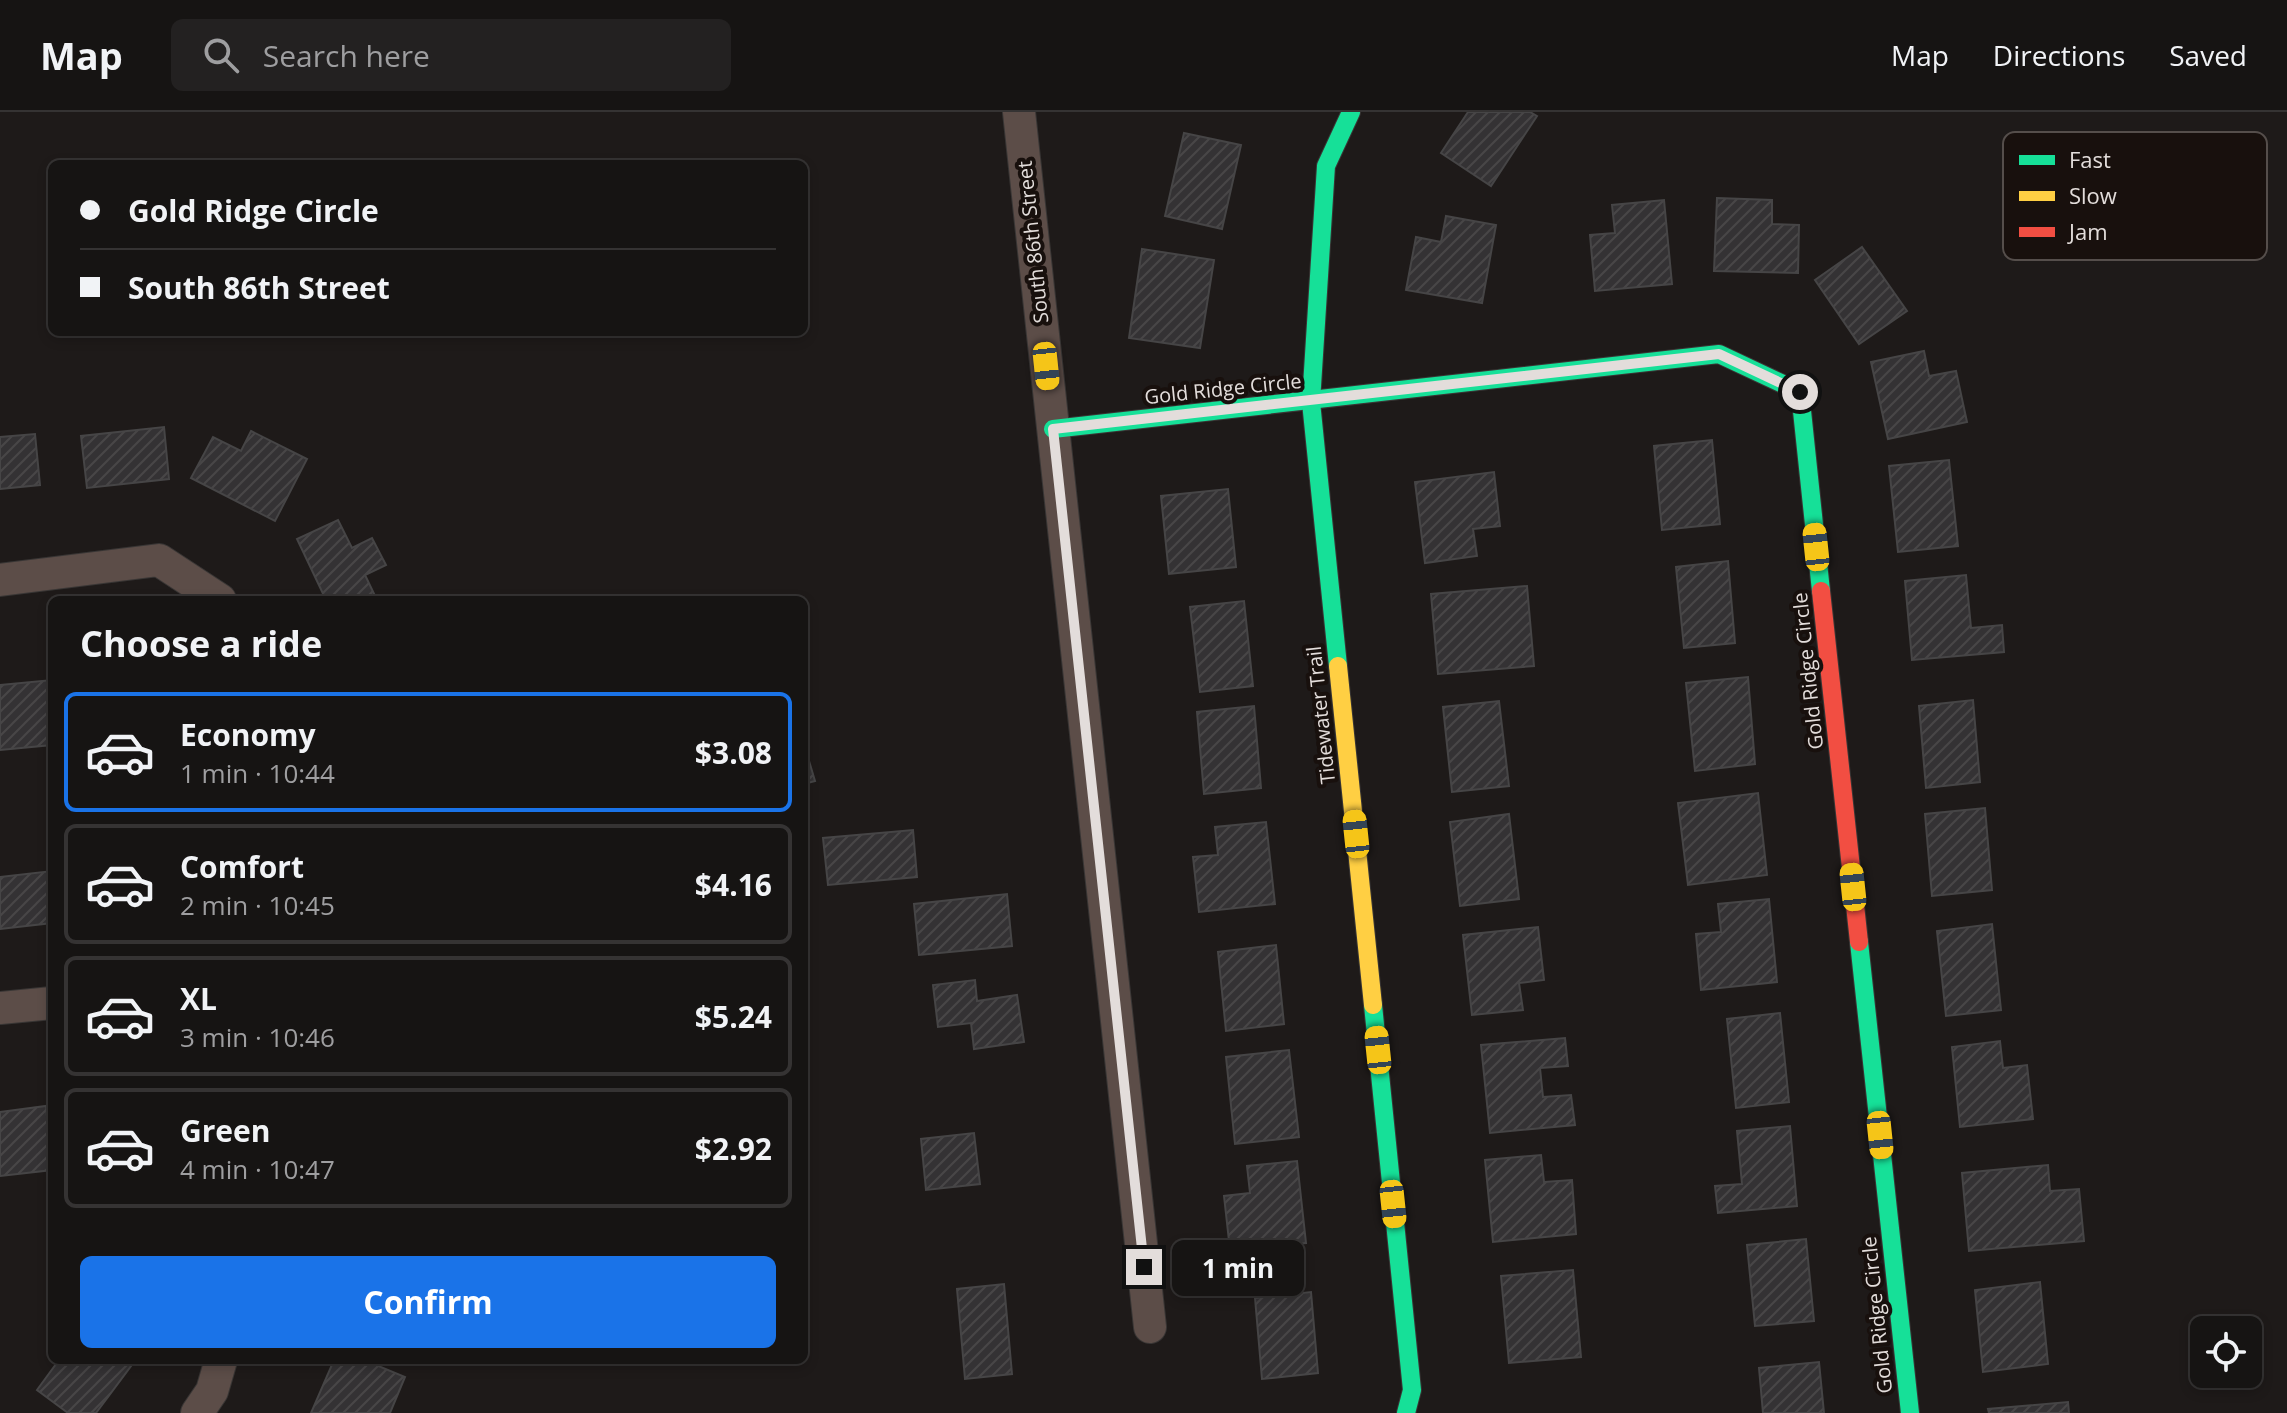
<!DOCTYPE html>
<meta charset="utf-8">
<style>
:root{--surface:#161413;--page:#232121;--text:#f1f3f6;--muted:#9e9ea0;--line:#353333;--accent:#1a73e8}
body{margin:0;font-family:"Open Sans",sans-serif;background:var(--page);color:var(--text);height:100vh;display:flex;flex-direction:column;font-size:30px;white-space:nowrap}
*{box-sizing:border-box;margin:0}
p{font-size:26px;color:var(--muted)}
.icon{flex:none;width:44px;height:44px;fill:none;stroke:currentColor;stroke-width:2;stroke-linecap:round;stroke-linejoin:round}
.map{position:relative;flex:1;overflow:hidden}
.panel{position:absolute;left:48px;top:484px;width:760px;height:768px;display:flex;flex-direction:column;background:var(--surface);border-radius:12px;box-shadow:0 4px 12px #0003,0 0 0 2px var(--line)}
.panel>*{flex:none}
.guide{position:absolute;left:48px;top:48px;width:760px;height:176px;border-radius:12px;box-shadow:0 4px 12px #0003,0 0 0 2px var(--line);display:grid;align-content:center;height:176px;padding:0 32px;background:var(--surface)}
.buttons{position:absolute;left:2190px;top:1204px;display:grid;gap:16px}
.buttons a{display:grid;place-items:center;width:72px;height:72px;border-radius:12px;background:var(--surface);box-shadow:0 4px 12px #0003,0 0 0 2px var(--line);font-size:40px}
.end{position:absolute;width:36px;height:36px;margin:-18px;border:10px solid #e3dddb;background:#111;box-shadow:0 0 0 4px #111}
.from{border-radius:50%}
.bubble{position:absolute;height:56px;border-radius:12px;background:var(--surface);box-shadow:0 4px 12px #0003,0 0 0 2px var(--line);font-size:26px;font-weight:700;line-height:56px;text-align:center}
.car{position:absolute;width:24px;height:48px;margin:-24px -12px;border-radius:10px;box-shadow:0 0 6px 2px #0007;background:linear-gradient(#f5c518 24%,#345 0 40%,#f5c518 0 76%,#345 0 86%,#f5c518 0)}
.guide b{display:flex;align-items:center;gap:28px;height:76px;font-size:30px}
.guide b+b{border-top:2px solid var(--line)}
.guide i{width:20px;height:20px;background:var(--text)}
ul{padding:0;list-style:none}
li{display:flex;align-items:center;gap:24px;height:120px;margin:0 16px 12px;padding:0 16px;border:4px solid var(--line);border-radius:12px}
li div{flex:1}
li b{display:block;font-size:30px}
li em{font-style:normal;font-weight:700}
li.active{border-color:var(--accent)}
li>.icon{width:72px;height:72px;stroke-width:1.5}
h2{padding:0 32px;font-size:36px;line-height:96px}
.button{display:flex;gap:16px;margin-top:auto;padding:16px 32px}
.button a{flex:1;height:92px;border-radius:12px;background:var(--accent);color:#fff;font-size:32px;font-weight:700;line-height:92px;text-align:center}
header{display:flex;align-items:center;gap:48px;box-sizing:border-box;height:112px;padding:0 40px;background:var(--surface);border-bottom:2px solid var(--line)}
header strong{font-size:38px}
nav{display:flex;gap:44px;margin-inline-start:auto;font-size:28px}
.search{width:560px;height:72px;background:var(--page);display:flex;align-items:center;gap:20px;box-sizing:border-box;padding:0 28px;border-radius:12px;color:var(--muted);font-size:30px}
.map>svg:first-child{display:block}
.building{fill:url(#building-hatch);stroke:#464546;stroke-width:2}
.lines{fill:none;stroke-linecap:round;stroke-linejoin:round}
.street-casing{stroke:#393635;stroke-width:34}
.fast-casing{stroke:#393635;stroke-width:20}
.slow-casing{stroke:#393635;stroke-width:20}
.jam-casing{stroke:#393635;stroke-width:20}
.street{stroke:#5c4d48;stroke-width:32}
.fast{stroke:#16e098;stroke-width:18}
.slow{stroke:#ffcf43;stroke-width:18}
.jam{stroke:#f24e42;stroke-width:18}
.route{stroke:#e3dddb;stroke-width:10}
.labels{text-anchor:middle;stroke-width:8;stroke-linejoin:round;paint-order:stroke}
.street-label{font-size:20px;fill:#e3dddb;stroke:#18100d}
.key{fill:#18100d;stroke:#554e4b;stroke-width:2}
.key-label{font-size:22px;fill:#e3dddb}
</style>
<header>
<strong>Map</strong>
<div class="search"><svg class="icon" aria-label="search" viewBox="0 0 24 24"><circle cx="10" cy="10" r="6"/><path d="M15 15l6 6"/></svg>Search here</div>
<nav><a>Map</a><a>Directions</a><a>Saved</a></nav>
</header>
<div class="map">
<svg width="2287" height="1301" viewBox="0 0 2287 1301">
<defs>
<pattern id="building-hatch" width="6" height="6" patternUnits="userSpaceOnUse" patternTransform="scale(2)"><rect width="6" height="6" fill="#343234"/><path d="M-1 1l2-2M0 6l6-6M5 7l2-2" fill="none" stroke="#484647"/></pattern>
</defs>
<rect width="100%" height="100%" fill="#1e1a19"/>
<g class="building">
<path d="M1468,0H1530L1537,4L1491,74L1441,41Z"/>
<path d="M1184,21L1241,33L1222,117L1165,104Z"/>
<path d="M1717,86L1772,88V112L1799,113L1798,161L1714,159Z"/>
<path d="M1664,88L1672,172L1595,179L1590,123L1615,121L1612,93Z"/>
<path d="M1446,104L1496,113L1482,191L1406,178L1416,125L1441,130Z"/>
<path d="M1862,135L1907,199L1859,232L1815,168Z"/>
<path d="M1142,137L1214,148L1200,236L1129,226Z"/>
<path d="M1924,239L1929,264L1956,259L1967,310L1888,327L1871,250Z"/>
<path d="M164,315L169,367L87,376L81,324Z"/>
<path d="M251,319L307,347L275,409L191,366L213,325L241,339Z"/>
<path d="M35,322L40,373L0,377V325Z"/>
<path d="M1712,328L1720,412L1662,418L1654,334Z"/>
<path d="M1949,348L1958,434L1898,440L1889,354Z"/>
<path d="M1494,360L1500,414L1473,417L1477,444L1425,451L1415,370Z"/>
<path d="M1228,377L1236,455L1169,462L1161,384Z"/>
<path d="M338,408L352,436L372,426L386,453L365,463L377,488H326L297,427Z"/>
<path d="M1728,449L1735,531L1684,536L1676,455Z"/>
<path d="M1966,463L1971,516L2002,513L2004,540L1912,548L1905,469Z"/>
<path d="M1527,474L1534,554L1438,562L1431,482Z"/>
<path d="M1244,489L1253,574L1200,580L1190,495Z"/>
<path d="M1748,565L1755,652L1695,659L1686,571Z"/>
<path d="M52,568V633L0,638V573Z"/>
<path d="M1973,588L1980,670L1926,676L1919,594Z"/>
<path d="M1499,589L1509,674L1452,680L1443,595Z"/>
<path d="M1254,594L1261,676L1204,682L1197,600Z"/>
<path d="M804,632L815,669L804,672Z"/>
<path d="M1758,681L1767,763L1688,773L1678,691Z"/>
<path d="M1985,696L1992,778L1932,784L1925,702Z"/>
<path d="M1509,702L1519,787L1460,794L1450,710Z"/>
<path d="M1266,710L1275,792L1199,800L1193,745L1218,743L1215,715Z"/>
<path d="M913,718L917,765L828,773L823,726Z"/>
<path d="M52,759V811L0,817V765Z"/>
<path d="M1007,782L1012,834L919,843L914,792Z"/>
<path d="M1769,787L1777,870L1701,878L1696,822L1721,820L1718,792Z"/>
<path d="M1992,812L2001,898L1946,904L1937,819Z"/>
<path d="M1538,815L1544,868L1519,871L1523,898L1472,903L1463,823Z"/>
<path d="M1276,833L1284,912L1226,919L1218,840Z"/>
<path d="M975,868L977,889L1017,883L1024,930L974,937L971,911L938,915L933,873Z"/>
<path d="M1780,901L1789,990L1736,996L1727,907Z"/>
<path d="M1565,926L1568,954L1540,956L1543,985L1571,983L1575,1013L1490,1021L1481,933Z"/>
<path d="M2000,929L2003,956L2027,953L2033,1007L1960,1015L1952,935Z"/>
<path d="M1289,938L1299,1025L1235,1032L1226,945Z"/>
<path d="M46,994L52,1058L0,1064V1000Z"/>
<path d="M1790,1014L1797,1094L1718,1101L1715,1074L1742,1072L1737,1019Z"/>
<path d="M974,1021L980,1072L926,1078L921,1027Z"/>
<path d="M1541,1043L1544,1070L1572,1068L1576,1122L1493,1130L1485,1048Z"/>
<path d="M1297,1049L1306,1131L1230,1138L1224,1084L1250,1081L1247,1054Z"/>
<path d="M2048,1053L2050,1079L2079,1077L2084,1129L1969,1139L1962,1061Z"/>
<path d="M1806,1127L1814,1209L1755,1214L1747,1133Z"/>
<path d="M1573,1158L1581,1245L1509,1251L1501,1164Z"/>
<path d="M2040,1170L2048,1252L1983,1260L1975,1178Z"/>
<path d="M1004,1172L1012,1262L965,1267L957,1177Z"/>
<path d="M1311,1180L1318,1261L1262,1267L1255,1186Z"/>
<path d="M59,1248H132L134,1250L96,1301H68L37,1278Z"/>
<path d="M334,1248H364L405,1265L390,1301H311Z"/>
<path d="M1819,1250L1824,1301H1763L1759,1256Z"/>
<path d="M2068,1290L2069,1301H1989L1988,1297Z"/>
</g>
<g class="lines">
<g class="street-casing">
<g id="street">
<path d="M1019,0L1150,1215"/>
<path d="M0,468L159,448L220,488"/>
<path d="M0,896L52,891"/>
<path d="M197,1301L212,1279L221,1248"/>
</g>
</g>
<g class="fast-casing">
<g id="fast">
<path d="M1053,317L1719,242L1800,280L1821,479"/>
<path d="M1338,554L1311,290L1326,54L1351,0"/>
<path d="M1859,830L1910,1301"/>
<path d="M1373,893L1412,1278L1406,1301"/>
</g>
</g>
<g class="slow-casing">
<path id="slow" d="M1338,554L1373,893"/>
</g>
<g class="jam-casing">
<path id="jam" d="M1821,479L1859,830"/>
</g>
<use href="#street" class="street"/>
<use href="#fast" class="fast"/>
<use href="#slow" class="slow"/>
<use href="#jam" class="jam"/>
</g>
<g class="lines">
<path class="route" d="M1144,1155L1053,317L1719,242L1800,280"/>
</g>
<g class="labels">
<g class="street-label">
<text transform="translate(1033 130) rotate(-96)" y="7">South 86th Street</text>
<text transform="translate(1223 277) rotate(-6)" y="7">Gold Ridge Circle</text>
<text transform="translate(1808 559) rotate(-96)" y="7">Gold Ridge Circle</text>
<text transform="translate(1321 603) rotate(-96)" y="7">Tidewater Trail</text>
<text transform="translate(1877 1203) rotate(-96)" y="7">Gold Ridge Circle</text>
</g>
</g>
<rect x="2003" y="20" width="264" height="128" rx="12" class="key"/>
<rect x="2019" y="43" width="36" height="10" fill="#16e098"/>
<rect x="2019" y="79" width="36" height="10" fill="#ffcf43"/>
<rect x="2019" y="115" width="36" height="10" fill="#f24e42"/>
<g class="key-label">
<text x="2069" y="56">Fast</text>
<text x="2069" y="92">Slow</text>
<text x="2069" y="128">Jam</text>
</g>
</svg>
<div class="buttons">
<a><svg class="icon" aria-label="locate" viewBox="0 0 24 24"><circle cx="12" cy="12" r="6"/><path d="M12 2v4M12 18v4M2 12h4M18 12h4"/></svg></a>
</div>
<i class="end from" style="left:1800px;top:280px"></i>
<i class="end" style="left:1144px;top:1155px"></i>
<div class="bubble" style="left:1172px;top:1128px;width:132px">1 min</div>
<i class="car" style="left:1046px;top:254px;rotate:174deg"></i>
<i class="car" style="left:1816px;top:435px;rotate:354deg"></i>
<i class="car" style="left:1356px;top:722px;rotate:354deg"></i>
<i class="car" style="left:1853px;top:775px;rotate:354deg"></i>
<i class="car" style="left:1378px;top:938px;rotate:354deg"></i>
<i class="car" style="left:1880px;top:1023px;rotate:174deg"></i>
<i class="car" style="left:1393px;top:1092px;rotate:174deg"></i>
<div class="guide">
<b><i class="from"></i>Gold Ridge Circle</b>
<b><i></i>South 86th Street</b>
</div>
<section class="panel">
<h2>Choose a ride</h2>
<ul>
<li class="active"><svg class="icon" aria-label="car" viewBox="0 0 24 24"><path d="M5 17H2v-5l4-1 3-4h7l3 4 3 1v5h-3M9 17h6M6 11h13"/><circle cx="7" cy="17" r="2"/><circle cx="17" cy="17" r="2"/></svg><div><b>Economy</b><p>1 min · 10:44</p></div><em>$3.08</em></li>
<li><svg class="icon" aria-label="car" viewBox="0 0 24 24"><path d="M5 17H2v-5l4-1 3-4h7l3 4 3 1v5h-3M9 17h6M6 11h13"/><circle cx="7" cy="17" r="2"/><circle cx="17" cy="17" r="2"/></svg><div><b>Comfort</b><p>2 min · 10:45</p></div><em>$4.16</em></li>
<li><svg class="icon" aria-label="car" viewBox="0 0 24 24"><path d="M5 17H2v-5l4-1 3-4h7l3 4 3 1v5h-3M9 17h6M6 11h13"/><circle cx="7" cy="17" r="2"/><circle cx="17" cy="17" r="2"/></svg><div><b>XL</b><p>3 min · 10:46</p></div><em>$5.24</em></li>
<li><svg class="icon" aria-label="car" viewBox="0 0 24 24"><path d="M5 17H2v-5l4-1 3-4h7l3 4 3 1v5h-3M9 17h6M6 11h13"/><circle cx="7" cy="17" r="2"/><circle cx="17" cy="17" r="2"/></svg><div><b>Green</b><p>4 min · 10:47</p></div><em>$2.92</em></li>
</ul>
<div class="button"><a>Confirm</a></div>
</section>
</div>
